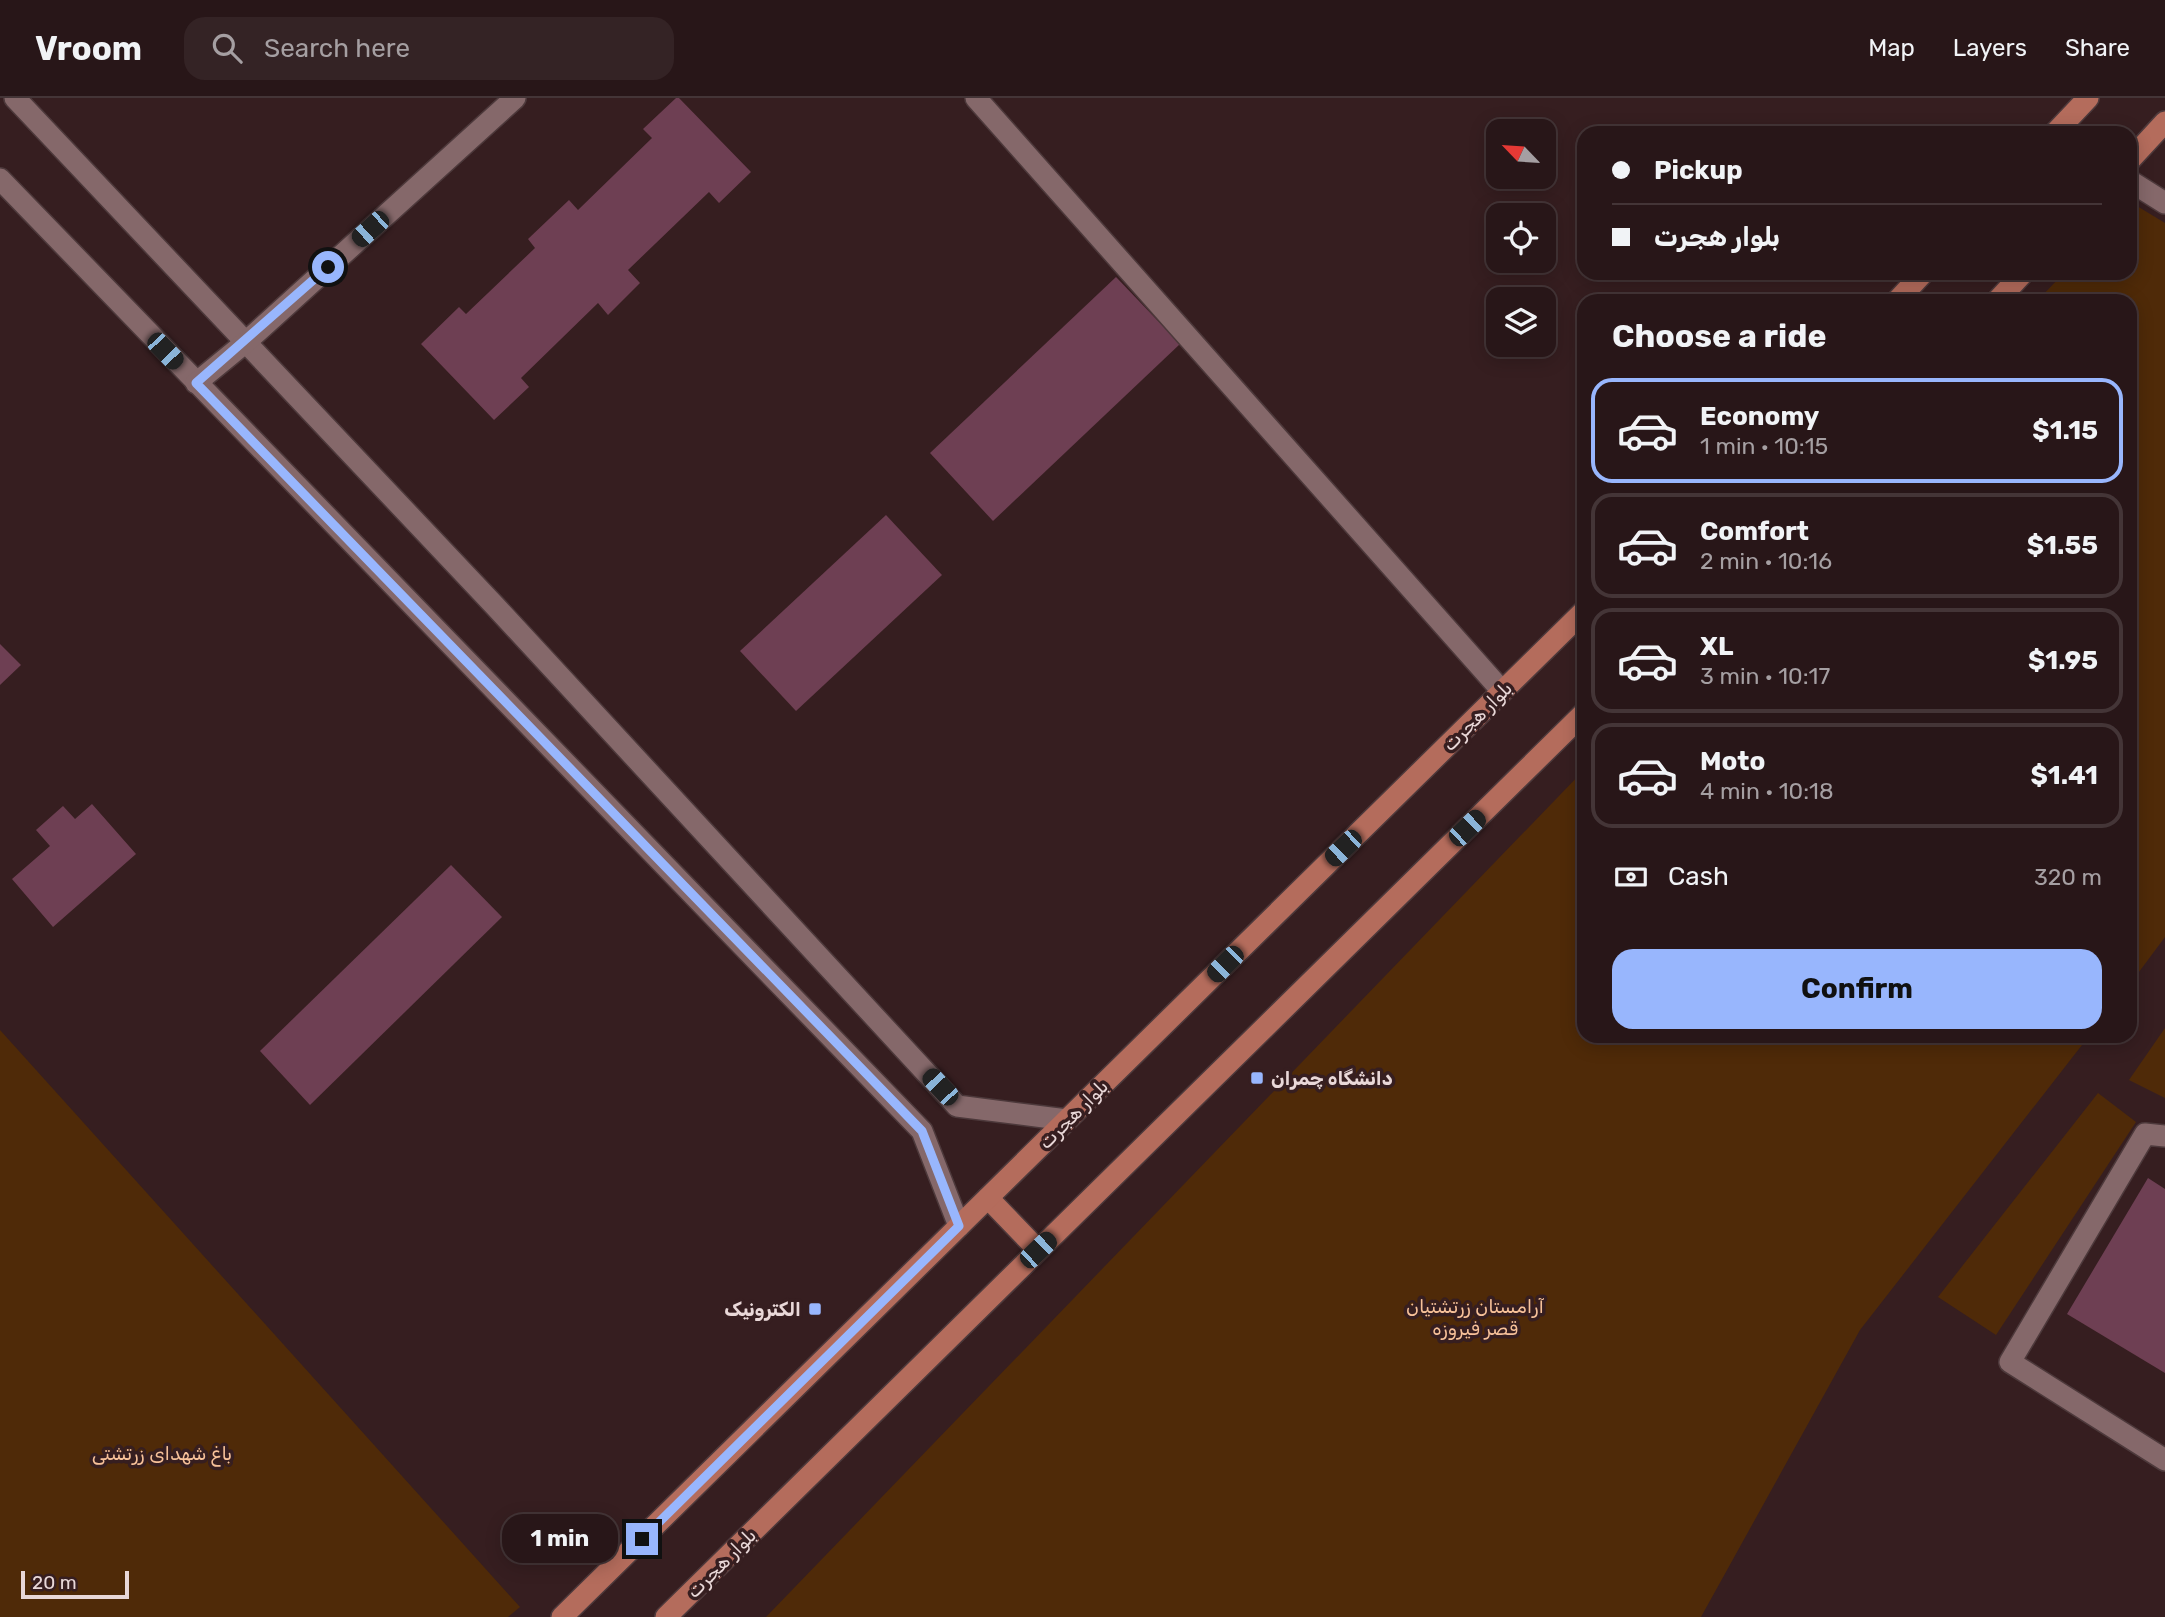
<!DOCTYPE html>
<meta charset="utf-8">
<style>
:root{--surface:#281618;--page:#342325;--text:#f1f3f6;--muted:#a59fa2;--line:#443537;--accent:#98b6fd}
body{margin:0;font-family:Rubik,"Noto Sans Arabic",sans-serif;background:var(--page);color:var(--text);height:100vh;display:flex;flex-direction:column;font-size:26px;white-space:nowrap}
*{box-sizing:border-box;margin:0}
p{font-size:23px;color:var(--muted)}
.icon{flex:none;width:38px;height:38px;fill:none;stroke:currentColor;stroke-width:2;stroke-linecap:round;stroke-linejoin:round}
.map{position:relative;flex:1;overflow:hidden}
.details{position:absolute;left:1577px;top:196px;width:560px;height:749px;display:flex;flex-direction:column;background:var(--surface);border-radius:21px;box-shadow:0 4px 18px #0003,0 0 0 2px var(--line)}
.details>*{flex:none}
.guide{position:absolute;left:1577px;top:28px;width:560px;height:154px;border-radius:21px;box-shadow:0 4px 18px #0003,0 0 0 2px var(--line);display:grid;align-content:center;height:154px;padding:0 35px;background:var(--surface)}
.needle{width:46px;rotate:295deg}
.controls{position:absolute;left:1486px;top:21px;display:grid;gap:14px}
.controls a{display:grid;place-items:center;width:70px;height:70px;border-radius:14px;background:var(--surface);box-shadow:0 4px 18px #0003,0 0 0 2px var(--line);font-size:35px}
.scale{position:absolute;left:21px;bottom:18px;width:108px;box-sizing:border-box;padding-left:7px;border:4px solid #e9d8d8;border-top:0;font-size:19px;line-height:24px;white-space:nowrap;color:#e9d8d8;-webkit-text-stroke:5px #361e20;paint-order:stroke}
.end{position:absolute;width:32px;height:32px;margin:-16px;border:9px solid #98b6fd;background:#111;box-shadow:0 0 0 4px #111}
.from{border-radius:50%}
.bubble{position:absolute;height:49px;border-radius:21px;background:var(--surface);box-shadow:0 4px 18px #0003,0 0 0 2px var(--line);font-size:23px;font-weight:700;line-height:49px;text-align:center}
.car{position:absolute;width:21px;height:42px;margin:-21px -10px;border-radius:9px;box-shadow:0 0 5px 2px #0007;background:linear-gradient(#222 24%,#8ab4d8 0 40%,#222 0 76%,#8ab4d8 0 86%,#222 0)}
.guide b{display:flex;align-items:center;gap:24px;height:66px;font-size:26px}
.guide b+b{border-top:2px solid var(--line)}
.guide i{width:18px;height:18px;background:var(--text)}
ul{padding:0;list-style:none}
li{display:flex;align-items:center;gap:21px;height:105px;margin:0 14px 10px;padding:0 21px;border:4px solid var(--line);border-radius:21px}
li div{flex:1}
li b{display:block;font-size:26px}
li em{font-style:normal;font-weight:700}
li.selected{border-color:var(--accent)}
li>.icon{width:63px;height:63px;stroke-width:1.5}
h2{padding:0 35px;font-size:32px;line-height:84px}
.pay{display:flex;align-items:center;gap:18px;height:77px;padding:0 35px;font-size:26px}
.pay p{margin-inline-start:auto}
.primary-button{display:flex;gap:14px;margin-top:auto;padding:14px 35px}
.primary-button a{flex:1;height:80px;border-radius:21px;background:var(--accent);color:#111;font-size:28px;font-weight:700;line-height:80px;text-align:center}
header{display:flex;align-items:center;gap:42px;box-sizing:border-box;height:98px;padding:0 35px;background:var(--surface);border-bottom:2px solid var(--line)}
header strong{font-size:33px}
nav{display:flex;gap:38px;margin-inline-start:auto;font-size:24px}
.search{width:490px;height:63px;background:var(--page);display:flex;align-items:center;gap:18px;box-sizing:border-box;padding:0 24px;border-radius:21px;color:var(--muted);font-size:26px}
.map>svg:first-child{display:block}
.green{fill:#4f2a08}
.building{fill:#6e3f53}
.lines{fill:none;stroke-linecap:round;stroke-linejoin:round}
.minor-casing{stroke:#4d393b;stroke-width:24}
.major-casing{stroke:#4d393b;stroke-width:24}
.minor{stroke:#85686a;stroke-width:21}
.major{stroke:#b46c5c;stroke-width:21}
.route{stroke:#98b6fd;stroke-width:9}
.poi-dot{fill:#98b6fd;stroke:#361e20;stroke-width:2.5}
.labels{text-anchor:middle;stroke-width:7;stroke-linejoin:round;paint-order:stroke}
.street-label{font-size:19px;fill:#e9d8d8;stroke:#361e20}
.poi-label{font-size:19px;font-weight:bold;fill:#e9d8d8;stroke:#361e20;text-anchor:start}
.park-label{font-size:19px;fill:#f7c199;stroke:#361e20}
</style>
<header>
<strong>Vroom</strong>
<div class="search"><svg class="icon" aria-label="search" viewBox="0 0 24 24"><circle cx="10" cy="10" r="6"/><path d="M15 15l6 6"/></svg>Search here</div>
<nav><a>Map</a><a>Layers</a><a>Share</a></nav>
</header>
<div class="map">
<svg width="2165" height="1519" viewBox="0 0 2165 1519">
<rect width="100%" height="100%" fill="#361e20"/>
<g class="green">
<path d="M2132,105L2165,125V839L2130,886V203H2037L2064,175H2130V107Z"/>
<path d="M1584,672V938H2089L1860,1232L1701,1519H766Z"/>
<path d="M2165,930V1000L2129,982Z"/>
<path d="M0,932L520,1509L508,1519H0Z"/>
<path d="M2098,995L2136,1024L1996,1237L1938,1199Z"/>
</g>
<g class="building">
<path d="M676,0H679L751,74L719,105L709,94L628,172L640,185L608,217L598,205L521,280L529,289L494,322L421,246L459,209L466,216L535,150L528,141L569,102L578,112L652,40L643,31Z"/>
<path d="M1116,179L1180,246L993,423L930,355Z"/>
<path d="M886,417L942,477L796,613L740,553Z"/>
<path d="M0,546L21,567L0,587Z"/>
<path d="M92,706L136,756L53,829L12,781L50,748L36,732L63,708L75,721Z"/>
<path d="M451,767L502,819L310,1007L260,953Z"/>
<path d="M2148,1080L2165,1091V1275L2067,1216Z"/>
</g>
<g class="lines">
<g class="minor-casing">
<g id="minor">
<path d="M15,0L495,508L957,1008L1067,1022"/>
<path d="M976,0L1502,593"/>
<path d="M0,81L922,1033L959,1128"/>
<path d="M2130,83L2165,105"/>
<path d="M196,285L246,244L515,0"/>
<path d="M2165,1038L2145,1036L2010,1264L2165,1362"/>
</g>
</g>
<g class="major-casing">
<g id="major">
<path d="M2055,35L2088,0"/>
<path d="M2130,62L2165,24"/>
<path d="M1897,203L1923,175"/>
<path d="M1997,203L2023,175"/>
<path d="M988,1100L1038,1152"/>
<path d="M562,1519L1584,513"/>
<path d="M666,1519L1584,615"/>
</g>
</g>
<use href="#minor" class="minor"/>
<use href="#major" class="major"/>
</g>
<g class="lines">
<path class="route" d="M328,169L196,285L922,1033L959,1128L642,1441"/>
</g>
<g class="poi-dot">
<rect x="1250" y="973" width="14" height="14" rx="3.5"/>
<rect x="808" y="1204" width="14" height="14" rx="3.5"/>
</g>
<g class="labels">
<g class="street-label">
<text transform="translate(1477 618) rotate(-45)" y="7">بلوار هجرت</text>
<text transform="translate(1073 1016) rotate(-45)" y="7">بلوار هجرت</text>
<text transform="translate(721 1465) rotate(-45)" y="7">بلوار هجرت</text>
</g>
<g class="poi-label">
<text x="1271" y="987">دانشگاه چمران</text>
<text x="801" y="1218" text-anchor="end">الکترونیک</text>
</g>
<g class="park-label">
<text x="1475" y="1215">آرامستان زرتشتيان<tspan x="1475" dy="22">قصر فیروزه</tspan></text>
<text x="162" y="1362">باغ شهدای زرتشتی</text>
</g>
</g>
</svg>
<div class="controls">
<a><svg class="needle" viewBox="-14 -14 28 28"><path d="M0-13l5 13h-10z" fill="#e53935"/><path d="M0 13l5-13h-10z" fill="#a59fa2"/></svg></a>
<a><svg class="icon" aria-label="locate" viewBox="0 0 24 24"><circle cx="12" cy="12" r="6"/><path d="M12 2v4M12 18v4M2 12h4M18 12h4"/></svg></a>
<a><svg class="icon" aria-label="layers" viewBox="0 0 24 24"><path d="M12 4l9 5-9 5-9-5zM3 14l9 5 9-5"/></svg></a>
</div>
<div class="scale">20 m</div>
<i class="end from" style="left:328px;top:169px"></i>
<i class="end" style="left:642px;top:1441px"></i>
<div class="bubble" style="left:502px;top:1416px;width:116px">1 min</div>
<i class="car" style="left:370px;top:131px;rotate:228deg"></i>
<i class="car" style="left:165px;top:253px;rotate:136deg"></i>
<i class="car" style="left:1467px;top:730px;rotate:46deg"></i>
<i class="car" style="left:1343px;top:750px;rotate:226deg"></i>
<i class="car" style="left:1225px;top:866px;rotate:225deg"></i>
<i class="car" style="left:940px;top:989px;rotate:317deg"></i>
<i class="car" style="left:1038px;top:1152px;rotate:46deg"></i>
<div class="guide">
<b><i class="from"></i>Pickup</b>
<b><i></i>بلوار هجرت</b>
</div>
<section class="details">
<h2>Choose a ride</h2>
<ul>
<li class="selected"><svg class="icon" aria-label="car" viewBox="0 0 24 24"><path d="M5 17H2v-5l4-1 3-4h7l3 4 3 1v5h-3M9 17h6M6 11h13"/><circle cx="7" cy="17" r="2"/><circle cx="17" cy="17" r="2"/></svg><div><b>Economy</b><p>1 min · 10:15</p></div><em>$1.15</em></li>
<li><svg class="icon" aria-label="car" viewBox="0 0 24 24"><path d="M5 17H2v-5l4-1 3-4h7l3 4 3 1v5h-3M9 17h6M6 11h13"/><circle cx="7" cy="17" r="2"/><circle cx="17" cy="17" r="2"/></svg><div><b>Comfort</b><p>2 min · 10:16</p></div><em>$1.55</em></li>
<li><svg class="icon" aria-label="car" viewBox="0 0 24 24"><path d="M5 17H2v-5l4-1 3-4h7l3 4 3 1v5h-3M9 17h6M6 11h13"/><circle cx="7" cy="17" r="2"/><circle cx="17" cy="17" r="2"/></svg><div><b>XL</b><p>3 min · 10:17</p></div><em>$1.95</em></li>
<li><svg class="icon" aria-label="car" viewBox="0 0 24 24"><path d="M5 17H2v-5l4-1 3-4h7l3 4 3 1v5h-3M9 17h6M6 11h13"/><circle cx="7" cy="17" r="2"/><circle cx="17" cy="17" r="2"/></svg><div><b>Moto</b><p>4 min · 10:18</p></div><em>$1.41</em></li>
</ul>
<div class="pay"><svg class="icon" aria-label="cash" viewBox="0 0 24 24"><path d="M3 7h18v10H3z"/><circle cx="12" cy="12" r="2"/></svg>Cash<p>320 m</p></div>
<div class="primary-button"><a>Confirm</a></div>
</section>
</div>
